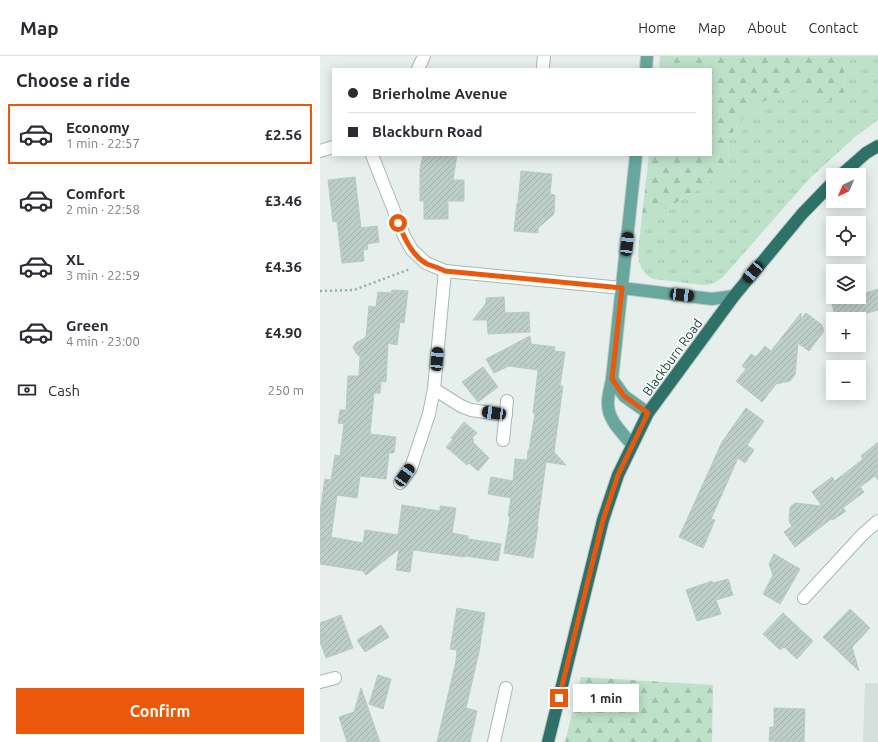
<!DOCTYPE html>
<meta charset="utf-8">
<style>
:root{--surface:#fff;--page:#f7f7f7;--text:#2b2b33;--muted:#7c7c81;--line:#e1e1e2;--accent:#ea580c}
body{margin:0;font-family:Ubuntu,sans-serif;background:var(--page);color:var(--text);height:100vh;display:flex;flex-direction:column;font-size:15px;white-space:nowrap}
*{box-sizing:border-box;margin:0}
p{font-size:13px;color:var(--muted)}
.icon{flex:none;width:22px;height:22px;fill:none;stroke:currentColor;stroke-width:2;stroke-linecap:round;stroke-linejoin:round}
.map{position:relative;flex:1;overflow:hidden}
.side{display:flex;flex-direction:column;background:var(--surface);width:320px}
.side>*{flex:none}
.hud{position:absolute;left:12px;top:12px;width:380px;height:88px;border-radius:0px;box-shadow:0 2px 10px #0003;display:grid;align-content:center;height:88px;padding:0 16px;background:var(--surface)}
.needle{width:26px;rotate:224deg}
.tools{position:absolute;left:506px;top:112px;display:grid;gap:8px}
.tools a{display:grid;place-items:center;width:40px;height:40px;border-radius:0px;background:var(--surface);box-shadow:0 2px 10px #0003;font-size:20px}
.end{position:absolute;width:18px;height:18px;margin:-9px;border:5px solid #ea580c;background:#fff;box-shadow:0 0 0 2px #fff}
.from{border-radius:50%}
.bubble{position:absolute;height:28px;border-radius:0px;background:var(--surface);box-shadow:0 2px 10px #0003;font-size:13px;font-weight:700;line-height:28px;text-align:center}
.car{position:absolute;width:12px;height:24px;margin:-12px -6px;border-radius:5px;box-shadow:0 0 3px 1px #0007;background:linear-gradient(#222 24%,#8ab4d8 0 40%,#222 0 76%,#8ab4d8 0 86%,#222 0)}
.hud b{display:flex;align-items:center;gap:14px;height:38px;font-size:15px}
.hud b+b{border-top:1px solid var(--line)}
.hud i{width:10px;height:10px;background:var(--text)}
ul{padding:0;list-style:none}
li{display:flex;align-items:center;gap:12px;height:60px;margin:0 8px 6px;padding:0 8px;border:2px solid transparent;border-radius:0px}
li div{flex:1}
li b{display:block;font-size:15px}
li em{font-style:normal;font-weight:700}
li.current{border-color:var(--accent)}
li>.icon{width:36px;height:36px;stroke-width:1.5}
h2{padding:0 16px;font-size:18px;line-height:48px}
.pay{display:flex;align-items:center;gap:10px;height:44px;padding:0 16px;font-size:15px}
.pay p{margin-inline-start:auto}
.cta{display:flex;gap:8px;margin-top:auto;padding:8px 16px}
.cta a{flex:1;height:46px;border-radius:0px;background:var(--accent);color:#fff;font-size:16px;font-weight:700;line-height:46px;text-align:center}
header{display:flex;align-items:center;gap:24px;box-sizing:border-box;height:56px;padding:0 20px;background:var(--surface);border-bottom:1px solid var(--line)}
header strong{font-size:19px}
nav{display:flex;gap:22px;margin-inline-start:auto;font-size:14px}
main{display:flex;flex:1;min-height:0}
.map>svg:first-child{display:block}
.built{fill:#d4dfdb}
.grass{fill:url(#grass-tufts)}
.forest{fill:url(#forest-firs)}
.building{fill:url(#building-hatch);stroke:#b7cac4}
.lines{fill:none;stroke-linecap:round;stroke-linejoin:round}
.minor-casing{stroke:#a8b8b4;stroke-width:14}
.major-casing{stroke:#c1cac9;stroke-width:14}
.highway-casing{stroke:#c1cac9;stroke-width:14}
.path{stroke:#84b5aa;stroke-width:2.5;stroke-dasharray:2 3;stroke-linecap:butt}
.minor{stroke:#fff;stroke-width:12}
.major{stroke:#68a79d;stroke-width:12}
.highway{stroke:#2d7169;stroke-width:12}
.route{stroke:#ea580c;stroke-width:5}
.labels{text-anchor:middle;stroke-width:3;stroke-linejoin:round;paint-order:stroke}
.street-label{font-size:13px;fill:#23433d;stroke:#f7fbf9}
</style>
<header>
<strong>Map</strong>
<nav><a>Home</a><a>Map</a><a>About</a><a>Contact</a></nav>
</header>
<main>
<section class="side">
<h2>Choose a ride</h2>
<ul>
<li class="current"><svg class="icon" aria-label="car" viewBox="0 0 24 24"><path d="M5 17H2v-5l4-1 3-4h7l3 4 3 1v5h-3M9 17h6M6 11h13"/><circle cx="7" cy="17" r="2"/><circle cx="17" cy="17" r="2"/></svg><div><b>Economy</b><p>1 min · 22:57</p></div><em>£2.56</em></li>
<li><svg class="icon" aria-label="car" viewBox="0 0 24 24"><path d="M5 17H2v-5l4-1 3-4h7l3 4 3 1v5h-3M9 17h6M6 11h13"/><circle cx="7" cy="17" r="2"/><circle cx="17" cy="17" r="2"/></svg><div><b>Comfort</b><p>2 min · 22:58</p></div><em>£3.46</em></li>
<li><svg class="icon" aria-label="car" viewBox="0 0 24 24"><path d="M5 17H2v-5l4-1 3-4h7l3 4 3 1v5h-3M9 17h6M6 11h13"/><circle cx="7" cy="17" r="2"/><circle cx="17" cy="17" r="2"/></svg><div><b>XL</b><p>3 min · 22:59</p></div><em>£4.36</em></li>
<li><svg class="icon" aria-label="car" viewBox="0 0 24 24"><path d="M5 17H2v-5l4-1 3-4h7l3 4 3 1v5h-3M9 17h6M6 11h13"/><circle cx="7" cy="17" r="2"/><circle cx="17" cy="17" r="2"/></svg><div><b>Green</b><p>4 min · 23:00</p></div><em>£4.90</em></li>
</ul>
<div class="pay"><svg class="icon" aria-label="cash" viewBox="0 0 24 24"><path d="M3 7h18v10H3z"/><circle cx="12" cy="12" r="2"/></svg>Cash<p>250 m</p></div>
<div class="cta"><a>Confirm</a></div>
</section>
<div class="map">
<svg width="558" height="686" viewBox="0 0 558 686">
<defs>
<pattern id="grass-tufts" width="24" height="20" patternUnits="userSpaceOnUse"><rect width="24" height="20" fill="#bee1ca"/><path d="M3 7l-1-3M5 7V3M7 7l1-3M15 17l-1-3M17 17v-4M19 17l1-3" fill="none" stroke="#a3c2ae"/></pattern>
<pattern id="forest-firs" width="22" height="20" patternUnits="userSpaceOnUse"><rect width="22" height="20" fill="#bee1ca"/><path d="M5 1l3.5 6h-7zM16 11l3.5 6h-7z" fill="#a3c2ae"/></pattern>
<pattern id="building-hatch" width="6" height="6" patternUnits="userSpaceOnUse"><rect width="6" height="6" fill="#bdcdc8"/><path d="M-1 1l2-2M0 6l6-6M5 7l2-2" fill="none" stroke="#a2b1ad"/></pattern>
</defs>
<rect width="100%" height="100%" fill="#e6efec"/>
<path class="built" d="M545,627H558V686H543Z"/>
<path class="grass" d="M525,0H558V64L536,80L488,124L403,221C397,226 392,229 384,229L333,223C311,211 320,189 321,168L408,115L409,81L433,50L481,30L524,36Z"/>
<g class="forest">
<path d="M340,0H525L524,36L503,49L481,30L433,50L409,81L408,115L321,168L329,99H391V13H339Z"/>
<path d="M261,621L393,629L392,686H245Z"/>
</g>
<g class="building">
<path d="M103,99H137L133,124H144V145H128V163H104V145H100V113Z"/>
<path d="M201,115L232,118L230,138L235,139L234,158L218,172V177L194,175L197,147H198Z"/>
<path d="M35,121L41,172L57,170L59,186L47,188L48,193L43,194L44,205L22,207L17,165L13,166L8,124Z"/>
<path d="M558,233V254L544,258L543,255L516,263L510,241H539V239Z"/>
<path d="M72,234L88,235L84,267L80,266L77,289L68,287L66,326L61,325L60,337H54L50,378L76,381L74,397H69L66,423L40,420L37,442L17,439L11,481L43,487L45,474L78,479L82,449L120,455V450L136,452L132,477L148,480V483L181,488L178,505L146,500L145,501L93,494L90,516L76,514L79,493L46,519L43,515L0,508V456L5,423L11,424L15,399L20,400L24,368L18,367L20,354H26L28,320H39L40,301L36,297L33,291L36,287L46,281L49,250L56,251L58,236L71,237Z"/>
<path d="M184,241L185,257L209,256L210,276L168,278L167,264H153L166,247V242Z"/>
<path d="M481,257V263L486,257L502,269L504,275L489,295L478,287L475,319L470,325L456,328L442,346L416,325L426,313L422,310L431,298L436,301L445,290L451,295Z"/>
<path d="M210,280L211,288L235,291L234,295L245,296L240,330H243L234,396L246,409L226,406L217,471H218L213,502L184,497L190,461L188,460L191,442L168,438L171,421L193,425L195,403L207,404L208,394H209L215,357H213L218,314L189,310L174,317L166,303Z"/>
<path d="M163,311L178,331L158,346L142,326Z"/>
<path d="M426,352L444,365L427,389L434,394L425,407L418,402L391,463L395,464L383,492L359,481L402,386Z"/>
<path d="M144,366L157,377L152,382L154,384L153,386L169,402L158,415L149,407L147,409L126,391L133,383L131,382Z"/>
<path d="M558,386V424L555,420L540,431L544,436L523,452L526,455L513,464L511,463L475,491L464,476L472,470L469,465L470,451L475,447L502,450L492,436L512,421L515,425L543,403L541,400Z"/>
<path d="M454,498L480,513L460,548L443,538L453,519L449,508Z"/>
<path d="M408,523L413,539L396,544L401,558L377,565L366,534L392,525L393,527Z"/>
<path d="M137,552L165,557L159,596L146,652L157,655L150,686H117L136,605L137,594L130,593Z"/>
<path d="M530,553L550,572L532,591L539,615L503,581Z"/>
<path d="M463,557L493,585L477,603L464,591L460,594L443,578Z"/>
<path d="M21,559L33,592L6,602L0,586V567Z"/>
<path d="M61,569L69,581L45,596L37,584Z"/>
<path d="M58,619L71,623L63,653L49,648Z"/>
<path d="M41,632L60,686H27L19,661L34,656Z"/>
<path d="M454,652L485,653L484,686L449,685L450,671H454Z"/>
</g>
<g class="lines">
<g class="minor-casing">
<g id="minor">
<path d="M223,10L224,0"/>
<path d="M98,13L104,0"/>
<path d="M0,95L13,91"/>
<path d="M52,99L84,180L92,194L106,207L125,215L302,232"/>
<path d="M114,333L141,350L151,354L186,359"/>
<path d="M183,384L187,345"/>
<path d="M80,427L91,412L109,358L114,333L125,215"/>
<path d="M484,542L542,479L558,465"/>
<path d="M0,626L15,622"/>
<path d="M174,686L186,632"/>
</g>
</g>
<g class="major-casing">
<g id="major">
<path d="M326,13L327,0"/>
<path d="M302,232L392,243L414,240"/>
<path d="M292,323L304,340L328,357"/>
<path d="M312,389C302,376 287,364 288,346C288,338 291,330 292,323L316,99"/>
</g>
</g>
<g class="highway-casing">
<g id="highway">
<path d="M521,119L546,97L558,90"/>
<path d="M228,686L283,464L298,419L328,357L414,240L482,158L513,126"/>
</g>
</g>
<path class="path" d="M0,235L34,234L90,213"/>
<use href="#minor" class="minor"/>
<use href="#major" class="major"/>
<use href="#highway" class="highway"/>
</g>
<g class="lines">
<path class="route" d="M78,167C84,181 92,200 107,208C113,210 119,212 125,215L302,232L292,323L304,340L328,357L298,419L283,464L239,642"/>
</g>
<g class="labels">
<g class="street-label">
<text transform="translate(352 301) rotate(-54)" y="5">Blackburn Road</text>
</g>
</g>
</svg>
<div class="tools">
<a><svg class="needle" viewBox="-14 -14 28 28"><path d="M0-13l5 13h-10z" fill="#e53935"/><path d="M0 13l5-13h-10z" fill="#7c7c81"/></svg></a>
<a><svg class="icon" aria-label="locate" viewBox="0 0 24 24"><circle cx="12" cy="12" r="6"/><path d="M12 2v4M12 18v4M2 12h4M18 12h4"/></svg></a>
<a><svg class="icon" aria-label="layers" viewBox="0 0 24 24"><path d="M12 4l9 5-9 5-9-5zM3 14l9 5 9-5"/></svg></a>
<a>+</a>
<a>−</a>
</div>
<i class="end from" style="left:78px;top:167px"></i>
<i class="end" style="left:239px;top:642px"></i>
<div class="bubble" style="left:253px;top:628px;width:66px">1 min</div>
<i class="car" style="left:307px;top:188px;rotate:6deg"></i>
<i class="car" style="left:433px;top:216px;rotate:220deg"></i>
<i class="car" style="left:362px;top:239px;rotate:97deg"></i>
<i class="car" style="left:117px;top:303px;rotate:5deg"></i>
<i class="car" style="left:174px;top:357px;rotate:278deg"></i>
<i class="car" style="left:85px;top:419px;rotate:35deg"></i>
<div class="hud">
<b><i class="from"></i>Brierholme Avenue</b>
<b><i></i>Blackburn Road</b>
</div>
</div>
</main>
